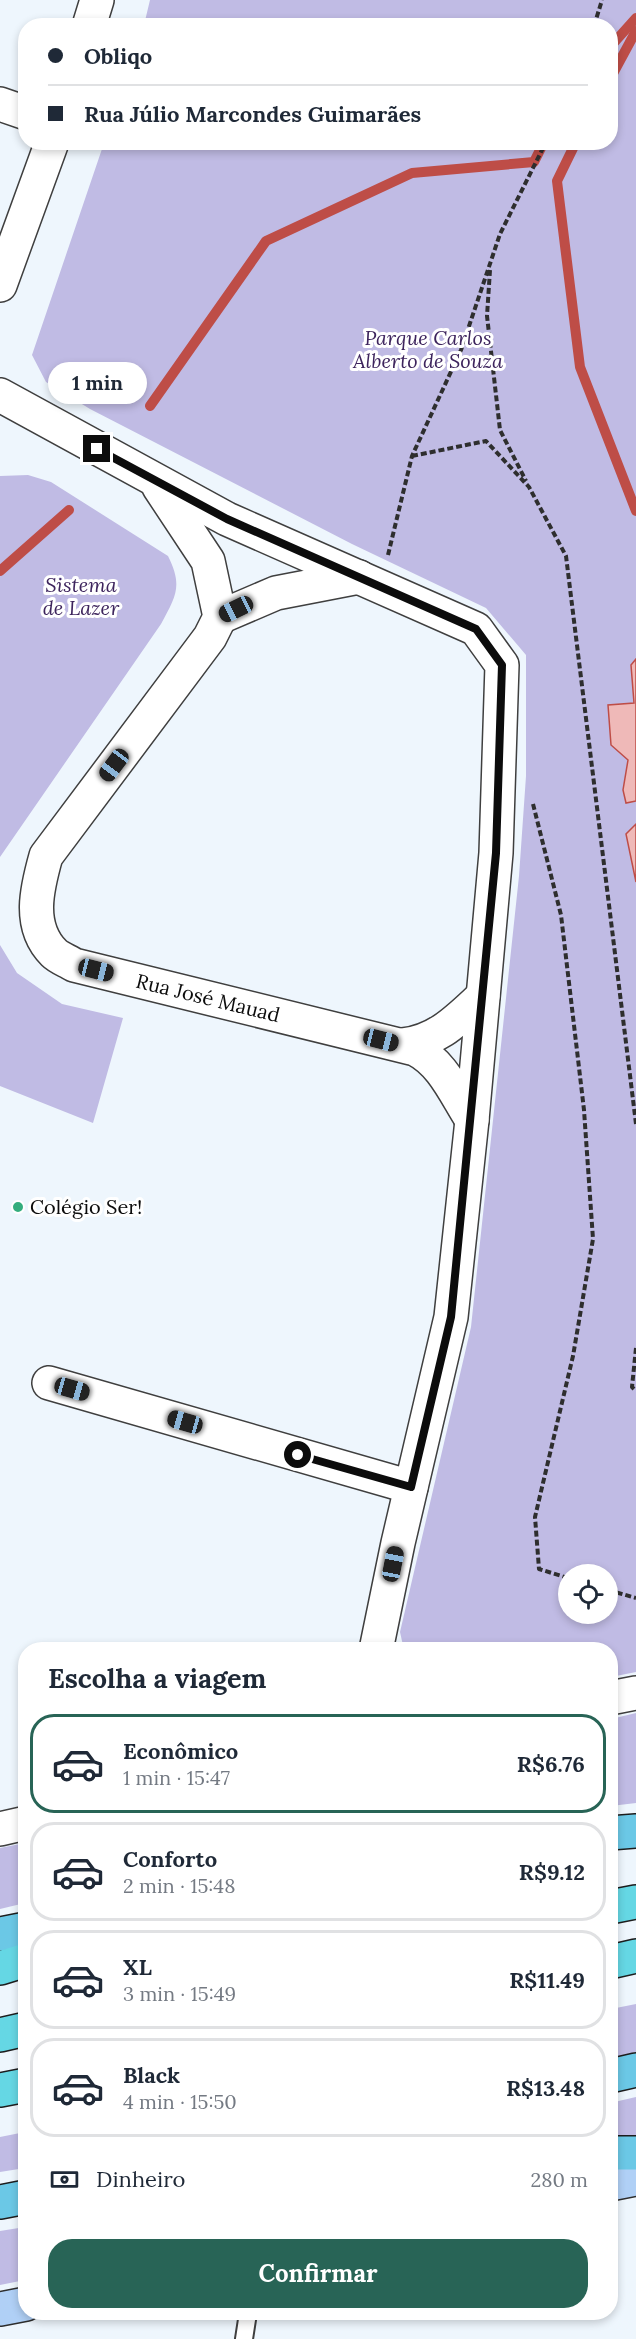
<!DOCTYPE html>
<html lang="pt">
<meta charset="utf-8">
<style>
:root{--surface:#fff;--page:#f6f6f7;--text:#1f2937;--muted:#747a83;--line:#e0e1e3;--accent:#286456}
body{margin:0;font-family:Lora,serif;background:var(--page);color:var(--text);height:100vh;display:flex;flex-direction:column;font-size:22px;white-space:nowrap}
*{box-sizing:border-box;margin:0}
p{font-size:20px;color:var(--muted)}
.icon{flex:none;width:33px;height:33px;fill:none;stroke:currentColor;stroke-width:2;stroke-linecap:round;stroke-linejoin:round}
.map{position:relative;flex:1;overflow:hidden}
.details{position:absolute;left:18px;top:1642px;width:600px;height:678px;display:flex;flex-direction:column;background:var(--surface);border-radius:24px;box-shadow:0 3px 9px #0003}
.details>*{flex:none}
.hud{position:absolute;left:18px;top:18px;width:600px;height:132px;border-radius:24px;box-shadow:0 3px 9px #0003;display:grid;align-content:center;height:132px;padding:0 30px;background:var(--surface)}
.controls{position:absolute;left:558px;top:1564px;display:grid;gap:12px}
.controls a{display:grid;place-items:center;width:60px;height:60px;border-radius:50%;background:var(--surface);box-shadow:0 3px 9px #0003;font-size:30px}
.end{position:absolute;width:27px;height:27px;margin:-14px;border:8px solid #0c0c0c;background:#fff;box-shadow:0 0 0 3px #fff}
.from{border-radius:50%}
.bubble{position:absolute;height:42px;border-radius:21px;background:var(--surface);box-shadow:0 3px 9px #0003;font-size:20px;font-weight:800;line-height:42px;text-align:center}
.car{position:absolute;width:18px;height:36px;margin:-18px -9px;border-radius:8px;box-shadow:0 0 4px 2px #0007;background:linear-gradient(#222 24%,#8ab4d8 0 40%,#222 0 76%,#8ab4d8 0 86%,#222 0)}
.hud b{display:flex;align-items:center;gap:21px;height:57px;font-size:22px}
.hud b+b{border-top:2px solid var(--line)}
.hud i{width:15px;height:15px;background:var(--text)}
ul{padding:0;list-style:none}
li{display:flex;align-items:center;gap:18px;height:99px;margin:0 12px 9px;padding:0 18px;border:3px solid var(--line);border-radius:24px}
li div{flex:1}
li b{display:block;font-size:22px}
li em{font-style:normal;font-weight:800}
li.selected{border-color:var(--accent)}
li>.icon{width:54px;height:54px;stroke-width:1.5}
h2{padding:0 30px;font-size:27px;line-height:72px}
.pay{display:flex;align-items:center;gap:15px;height:66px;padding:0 30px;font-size:22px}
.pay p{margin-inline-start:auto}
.button{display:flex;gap:12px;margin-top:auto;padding:12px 30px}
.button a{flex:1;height:69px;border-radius:24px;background:var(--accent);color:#fff;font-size:24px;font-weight:800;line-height:69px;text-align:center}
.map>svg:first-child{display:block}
.green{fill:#c0bbe4;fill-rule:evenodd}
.water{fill:#efb9b8;stroke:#be4d47;stroke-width:1.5}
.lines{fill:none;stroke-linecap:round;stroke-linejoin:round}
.stream{stroke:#be4d47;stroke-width:10}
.service-casing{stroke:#3f3f3f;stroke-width:20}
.minor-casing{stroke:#3f3f3f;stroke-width:36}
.secondary-casing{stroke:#2e2e2e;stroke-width:36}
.trunk-casing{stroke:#1d1d1d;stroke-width:36}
.motorway-casing{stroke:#1d1d1d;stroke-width:36}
.path{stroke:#2e2e2e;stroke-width:4;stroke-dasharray:6 3;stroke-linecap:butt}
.service{stroke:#fff;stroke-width:16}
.minor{stroke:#fff;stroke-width:33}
.secondary{stroke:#b0d0f6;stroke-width:33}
.trunk{stroke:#6bc8e6;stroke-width:33}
.motorway{stroke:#65d7e4;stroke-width:33}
.route{stroke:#0c0c0c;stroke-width:8}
.poi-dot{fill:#34ad7d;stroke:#fff;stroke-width:2}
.labels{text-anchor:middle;stroke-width:6;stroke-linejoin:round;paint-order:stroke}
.park-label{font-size:20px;font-style:italic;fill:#3d245d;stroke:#fff}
.street-label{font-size:20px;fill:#0c0c0c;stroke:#fff}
.poi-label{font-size:20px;fill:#0c0c0c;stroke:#fff;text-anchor:start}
</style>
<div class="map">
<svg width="636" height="2339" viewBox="0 0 636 2339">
<rect width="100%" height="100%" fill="#eef6fd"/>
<g class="green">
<path d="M150,0H636V1672L611,1677L610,1650H404L400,1632L471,1327L519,876L526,776V655L486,608L352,544L90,409L46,382L32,355L104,143L610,142V26L144,25ZM568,1575H608V1614H568Z"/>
<path d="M28,475L51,482L168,556C183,586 176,596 161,624L0,857V476Z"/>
<path d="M0,945L17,973L62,1004L123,1018L93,1123L0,1086Z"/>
<path d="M636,1713V1803L611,1806V1719Z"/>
<path d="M25,1843V1903L0,1909V1848Z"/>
<path d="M636,2004V2052L611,2058V2009Z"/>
<path d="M636,2097V2141L611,2139L610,2103Z"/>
<path d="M25,2132V2168L0,2172V2137Z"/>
<path d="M25,2227V2280L0,2285V2231Z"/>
</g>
<g class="water">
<path d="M636,659V801L626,803L623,790L628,760L611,745L608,705L634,703L631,665Z"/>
<path d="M636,824V882L626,834Z"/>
</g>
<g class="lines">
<g class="stream">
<path d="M610,47L636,18"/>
<path d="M610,79L636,31"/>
<path d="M576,142L557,181L580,367L636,511"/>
<path d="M150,406L266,241L412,173L534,162L544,142"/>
<path d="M0,571L69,510"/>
</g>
<g class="service-casing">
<path id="service" d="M244,2339L248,2313"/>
</g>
<g class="minor-casing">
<g id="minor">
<path d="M89,26L97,0"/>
<path d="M0,104L26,113"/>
<path d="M0,285L52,142"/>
<path d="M0,395L227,519L476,629L502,665L496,853L472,1120L451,1317L398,1543L376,1650"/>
<path id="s1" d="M159,487L208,561L220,617L210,637L46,856C37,888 27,926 54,953C59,958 68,961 74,965L415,1049C443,1063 455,1094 472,1120"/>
<path d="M220,617L276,593L359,577"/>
<path d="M403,1045C438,1041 458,1019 483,996"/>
<path d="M49,1383L411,1487"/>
<path d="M610,1698L636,1693"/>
<path d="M0,1829L26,1823"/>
</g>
</g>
<g class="secondary-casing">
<g id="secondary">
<path d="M610,2184L636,2179"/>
<path d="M0,2309L26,2304"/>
</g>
</g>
<g class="trunk-casing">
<g id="trunk">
<path d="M610,1833L636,1831"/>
<path d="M0,1934L26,1929"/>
<path d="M610,2076L636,2070"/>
<path d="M610,2153H636"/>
<path d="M0,2202L26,2197"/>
</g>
</g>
<g class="motorway-casing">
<g id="motorway">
<path d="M610,1907L636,1902"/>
<path d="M610,1962L636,1956"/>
<path d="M0,1968L26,1960"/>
<path d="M0,2035L26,2029"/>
<path d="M0,2090L26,2085"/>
</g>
</g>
<g class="path">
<path d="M594,26L602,0"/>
<path d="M490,270L487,316L500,430L526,481"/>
<path d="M412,456L486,441L529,487L566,556L636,1124"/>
<path d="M388,555L412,456L461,350L500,234L546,142"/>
<path d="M533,804L561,915L584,1110L593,1239L573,1356L535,1517L539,1569L568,1578"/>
<path d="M636,1348L632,1387L636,1391"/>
<path d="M608,1590L636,1598"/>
</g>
<use href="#service" class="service"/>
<use href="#minor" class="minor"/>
<use href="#secondary" class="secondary"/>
<use href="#trunk" class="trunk"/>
<use href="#motorway" class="motorway"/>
</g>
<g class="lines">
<path class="route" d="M97,449L227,519L476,629L502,665L496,853L451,1317L411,1487L298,1455"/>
</g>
<circle class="poi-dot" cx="18" cy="1207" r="6"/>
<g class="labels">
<g class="park-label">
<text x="428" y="345">Parque Carlos<tspan x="428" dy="23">Alberto de Souza</tspan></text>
<text x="81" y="592">Sistema<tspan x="81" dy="23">de Lazer</tspan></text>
</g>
<g class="street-label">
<text dy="7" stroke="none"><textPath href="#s1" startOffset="706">Rua José Mauad</textPath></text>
</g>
<g class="poi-label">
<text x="30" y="1214">Colégio Ser!</text>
</g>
</g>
</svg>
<div class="controls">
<a><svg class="icon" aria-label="locate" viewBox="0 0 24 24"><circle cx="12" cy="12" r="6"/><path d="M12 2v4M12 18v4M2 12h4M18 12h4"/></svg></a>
</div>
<i class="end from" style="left:298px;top:1455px"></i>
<i class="end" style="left:97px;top:449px"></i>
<div class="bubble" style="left:48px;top:362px;width:99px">1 min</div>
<i class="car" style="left:236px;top:609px;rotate:244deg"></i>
<i class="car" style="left:114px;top:765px;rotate:217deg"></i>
<i class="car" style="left:96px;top:970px;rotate:104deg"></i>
<i class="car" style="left:381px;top:1040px;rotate:104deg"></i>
<i class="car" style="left:72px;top:1389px;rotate:106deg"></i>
<i class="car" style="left:185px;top:1422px;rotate:286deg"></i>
<i class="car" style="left:393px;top:1564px;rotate:11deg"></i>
<div class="hud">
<b><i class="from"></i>Obliqo</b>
<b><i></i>Rua Júlio Marcondes Guimarães</b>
</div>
<section class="details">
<h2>Escolha a viagem</h2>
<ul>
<li class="selected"><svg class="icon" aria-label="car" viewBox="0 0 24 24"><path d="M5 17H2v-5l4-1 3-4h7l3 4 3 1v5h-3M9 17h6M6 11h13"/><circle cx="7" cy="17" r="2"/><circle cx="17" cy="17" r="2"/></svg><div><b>Econômico</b><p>1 min · 15:47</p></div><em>R$6.76</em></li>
<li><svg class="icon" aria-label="car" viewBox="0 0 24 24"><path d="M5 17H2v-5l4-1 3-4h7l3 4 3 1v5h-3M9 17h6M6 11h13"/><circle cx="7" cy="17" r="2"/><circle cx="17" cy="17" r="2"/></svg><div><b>Conforto</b><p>2 min · 15:48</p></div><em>R$9.12</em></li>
<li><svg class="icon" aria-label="car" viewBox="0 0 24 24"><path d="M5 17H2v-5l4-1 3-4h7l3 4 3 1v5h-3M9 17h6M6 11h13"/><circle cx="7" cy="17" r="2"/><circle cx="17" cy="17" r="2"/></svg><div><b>XL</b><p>3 min · 15:49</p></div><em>R$11.49</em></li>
<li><svg class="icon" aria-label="car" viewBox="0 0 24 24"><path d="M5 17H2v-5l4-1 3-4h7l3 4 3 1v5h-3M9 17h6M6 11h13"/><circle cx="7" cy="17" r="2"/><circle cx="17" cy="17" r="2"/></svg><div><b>Black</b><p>4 min · 15:50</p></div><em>R$13.48</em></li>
</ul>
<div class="pay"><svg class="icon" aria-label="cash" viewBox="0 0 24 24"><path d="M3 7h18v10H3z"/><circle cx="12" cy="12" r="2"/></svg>Dinheiro<p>280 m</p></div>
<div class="button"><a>Confirmar</a></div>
</section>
</div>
